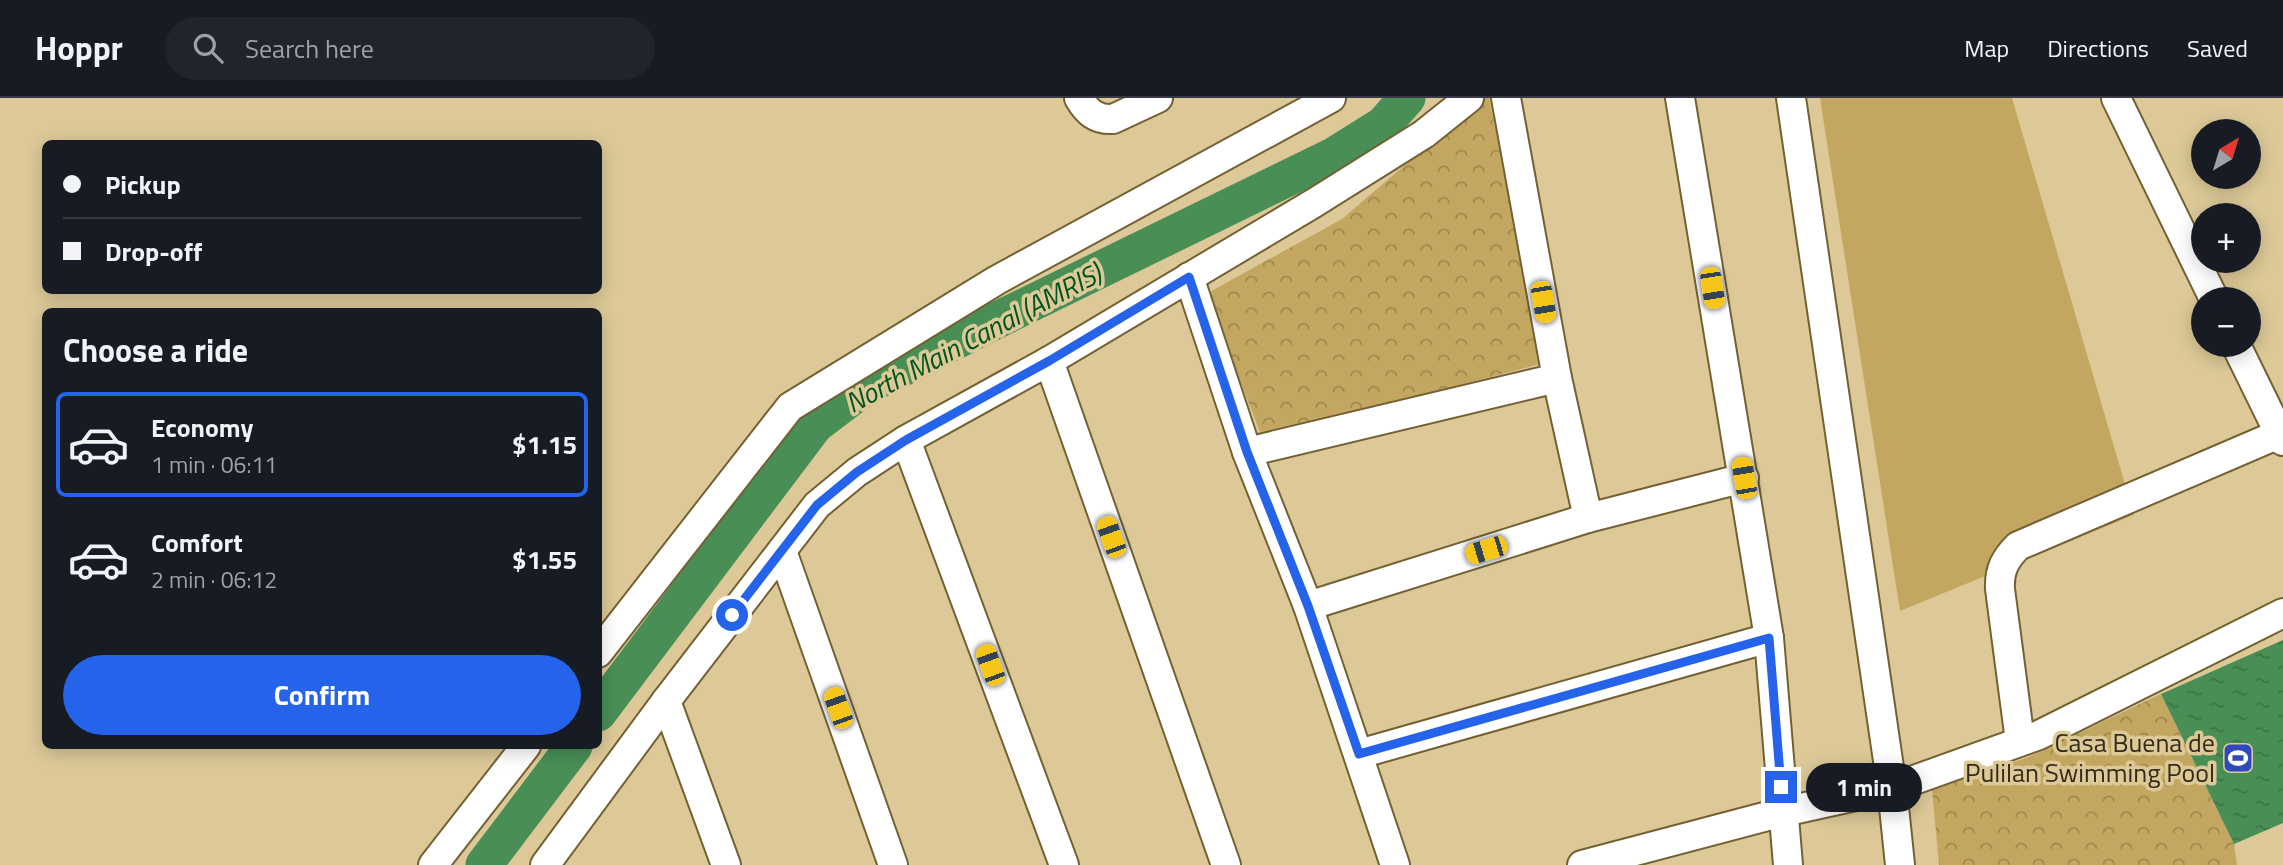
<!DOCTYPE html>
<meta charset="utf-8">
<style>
:root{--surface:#171b24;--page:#20242c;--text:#f1f3f6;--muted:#9ea1a6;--line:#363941;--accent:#2563eb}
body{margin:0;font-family:"Titillium Web",sans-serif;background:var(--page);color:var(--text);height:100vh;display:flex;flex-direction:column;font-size:26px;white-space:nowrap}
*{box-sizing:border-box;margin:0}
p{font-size:23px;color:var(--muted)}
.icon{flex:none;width:38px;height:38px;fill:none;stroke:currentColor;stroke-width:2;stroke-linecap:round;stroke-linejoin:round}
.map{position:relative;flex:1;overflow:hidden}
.side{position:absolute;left:42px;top:210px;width:560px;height:441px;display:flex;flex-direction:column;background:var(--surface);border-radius:10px;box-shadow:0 4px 18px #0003}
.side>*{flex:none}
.guide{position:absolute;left:42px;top:42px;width:560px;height:154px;border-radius:10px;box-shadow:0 4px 18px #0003;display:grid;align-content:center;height:154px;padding:0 21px;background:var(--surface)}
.needle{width:46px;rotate:38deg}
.fabs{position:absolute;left:2191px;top:21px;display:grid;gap:14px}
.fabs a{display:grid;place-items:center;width:70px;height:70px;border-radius:50%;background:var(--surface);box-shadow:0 4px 18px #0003;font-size:35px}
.end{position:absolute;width:32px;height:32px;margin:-16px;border:9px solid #2563eb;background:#fff;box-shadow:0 0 0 4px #fff}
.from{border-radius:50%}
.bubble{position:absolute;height:49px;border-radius:24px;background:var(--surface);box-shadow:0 4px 18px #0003;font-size:23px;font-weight:700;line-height:49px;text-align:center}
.car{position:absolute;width:21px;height:42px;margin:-21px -10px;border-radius:9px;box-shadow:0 0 5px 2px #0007;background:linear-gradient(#f5c518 24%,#345 0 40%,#f5c518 0 76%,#345 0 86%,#f5c518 0)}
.guide b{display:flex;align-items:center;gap:24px;height:66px;font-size:26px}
.guide b+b{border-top:2px solid var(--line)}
.guide i{width:18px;height:18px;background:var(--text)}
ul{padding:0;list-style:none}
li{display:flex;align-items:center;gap:21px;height:105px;margin:0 14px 10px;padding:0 7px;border:4px solid transparent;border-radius:10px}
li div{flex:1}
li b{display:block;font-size:26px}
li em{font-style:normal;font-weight:700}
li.active{border-color:var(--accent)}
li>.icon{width:63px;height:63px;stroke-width:1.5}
h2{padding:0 21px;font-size:32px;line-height:84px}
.primary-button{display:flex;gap:14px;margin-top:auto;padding:14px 21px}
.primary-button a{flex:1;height:80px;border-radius:42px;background:var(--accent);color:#fff;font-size:28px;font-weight:700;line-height:80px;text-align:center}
header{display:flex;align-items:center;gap:42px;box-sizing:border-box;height:98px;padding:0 35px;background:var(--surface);border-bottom:2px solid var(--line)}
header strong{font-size:33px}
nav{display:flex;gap:38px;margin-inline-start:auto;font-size:24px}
.search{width:490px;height:63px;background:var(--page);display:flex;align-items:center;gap:18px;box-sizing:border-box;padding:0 24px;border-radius:38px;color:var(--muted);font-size:26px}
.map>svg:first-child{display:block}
.green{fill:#c3a760}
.forest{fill:url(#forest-crowns)}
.water{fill:url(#water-ripples)}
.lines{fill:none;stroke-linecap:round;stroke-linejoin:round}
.canal{stroke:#488e55;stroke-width:37}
.minor-casing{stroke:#736133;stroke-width:32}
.minor{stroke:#fff;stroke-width:28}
.route{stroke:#2563eb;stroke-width:9}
.labels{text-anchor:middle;stroke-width:7;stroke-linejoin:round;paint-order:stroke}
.poi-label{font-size:26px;fill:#342c19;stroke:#ddc998;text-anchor:end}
.water-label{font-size:28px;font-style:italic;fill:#00551e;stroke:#ddc998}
</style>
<header>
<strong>Hoppr</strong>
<div class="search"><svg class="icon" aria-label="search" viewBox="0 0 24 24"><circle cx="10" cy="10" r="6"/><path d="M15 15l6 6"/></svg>Search here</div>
<nav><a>Map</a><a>Directions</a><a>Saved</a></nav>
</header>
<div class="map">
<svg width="2283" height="767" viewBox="0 0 2283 767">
<defs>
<pattern id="forest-crowns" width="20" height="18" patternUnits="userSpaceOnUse" patternTransform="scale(1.75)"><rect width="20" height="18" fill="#c3a760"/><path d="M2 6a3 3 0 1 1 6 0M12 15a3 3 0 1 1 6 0" fill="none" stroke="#9f884e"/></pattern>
<pattern id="water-ripples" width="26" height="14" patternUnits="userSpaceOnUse" patternTransform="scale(1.75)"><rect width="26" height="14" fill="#488e55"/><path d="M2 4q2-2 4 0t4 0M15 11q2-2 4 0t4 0" fill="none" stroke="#3d7446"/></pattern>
</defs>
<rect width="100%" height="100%" fill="#ddc998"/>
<path class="green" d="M1820,0H2012L2134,417L1900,513Z"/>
<g class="forest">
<path d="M1483,0H1489L1544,265L1410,300L1260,334L1206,196L1342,121Z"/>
<path d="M2161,596L2234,746L2237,767H1939L1932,691L2026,660Z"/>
</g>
<path class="water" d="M2283,542V725L2234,746L2161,596Z"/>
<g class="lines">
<g class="canal">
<path d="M598,615L815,327L865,289L993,224L1335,57L1383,27L1407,0"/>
<path d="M484,767L574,648"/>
</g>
<g class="minor-casing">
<g id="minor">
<path d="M1079,0C1087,14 1096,22 1113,21L1158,0"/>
<path d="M1506,0L1557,280L1588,420"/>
<path d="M1680,0L1769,540L1788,767"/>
<path d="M1791,0L1892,690L1900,767"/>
<path d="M2116,0L2214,201"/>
<path d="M1189,179L1247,354L1308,508L1395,767"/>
<path d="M2236,247L2283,343"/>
<path d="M1049,263L1226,767"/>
<path d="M906,342L1064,767"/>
<path d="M1247,354L1557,280"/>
<path d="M782,453L893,767"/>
<path d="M1308,508L1588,420L1744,380"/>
<path d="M598,555L790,309L997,182L1331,0"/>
<path d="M666,603L726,767"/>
<path d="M2020,643L2000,491C1999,472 2005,461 2018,448L2279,336"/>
<path d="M1359,656L1769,540"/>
<path d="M433,767L526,648"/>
<path d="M545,767L666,603L817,407L857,374L906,342L1049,263L1314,105L1424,36L1469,0"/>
<path d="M1582,767L1783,714L1892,690L2039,637L2283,515"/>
</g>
</g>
<use href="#minor" class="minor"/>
</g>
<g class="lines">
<path class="route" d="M732,517L817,407L857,374L906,342L1049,263L1189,179L1247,354L1308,508L1359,656L1769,540L1781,689"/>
</g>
<defs>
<g id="stadium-square" transform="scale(1.575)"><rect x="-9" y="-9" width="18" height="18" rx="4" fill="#2e4aba" stroke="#ddc998"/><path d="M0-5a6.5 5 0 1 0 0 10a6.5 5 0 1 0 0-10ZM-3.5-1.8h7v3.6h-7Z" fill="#fff"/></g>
</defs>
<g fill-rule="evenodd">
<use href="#stadium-square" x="2238" y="660"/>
</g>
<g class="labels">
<g class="poi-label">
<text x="2215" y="654">Casa Buena de<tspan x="2215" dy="30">Pulilan Swimming Pool</tspan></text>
</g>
<g class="water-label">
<text transform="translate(973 240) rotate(-28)" y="10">North Main Canal (AMRIS)</text>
</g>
</g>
</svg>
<div class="fabs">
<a><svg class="needle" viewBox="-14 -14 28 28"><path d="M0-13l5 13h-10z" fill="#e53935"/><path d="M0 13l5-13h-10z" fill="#9ea1a6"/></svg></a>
<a>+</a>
<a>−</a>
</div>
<i class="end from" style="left:732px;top:517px"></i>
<i class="end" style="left:1781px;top:689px"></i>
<div class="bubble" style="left:1806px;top:665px;width:116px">1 min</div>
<i class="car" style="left:1712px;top:190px;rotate:171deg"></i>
<i class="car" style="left:1543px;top:204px;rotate:170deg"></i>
<i class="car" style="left:1744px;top:380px;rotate:350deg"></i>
<i class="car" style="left:1111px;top:439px;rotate:340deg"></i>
<i class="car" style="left:1486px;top:452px;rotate:253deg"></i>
<i class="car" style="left:990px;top:567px;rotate:340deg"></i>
<i class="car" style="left:838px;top:610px;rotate:340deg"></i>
<div class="guide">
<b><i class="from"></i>Pickup</b>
<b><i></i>Drop-off</b>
</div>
<section class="side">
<h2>Choose a ride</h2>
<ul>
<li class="active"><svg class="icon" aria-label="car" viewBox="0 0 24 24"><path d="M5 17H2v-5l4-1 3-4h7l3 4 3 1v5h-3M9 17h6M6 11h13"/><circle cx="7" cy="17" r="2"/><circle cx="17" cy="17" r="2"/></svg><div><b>Economy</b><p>1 min · 06:11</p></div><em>$1.15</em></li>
<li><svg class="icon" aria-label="car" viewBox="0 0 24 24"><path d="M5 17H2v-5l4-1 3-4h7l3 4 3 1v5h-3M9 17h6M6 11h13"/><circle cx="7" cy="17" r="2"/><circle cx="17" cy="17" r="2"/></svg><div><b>Comfort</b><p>2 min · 06:12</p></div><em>$1.55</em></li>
</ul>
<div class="primary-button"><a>Confirm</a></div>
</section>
</div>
